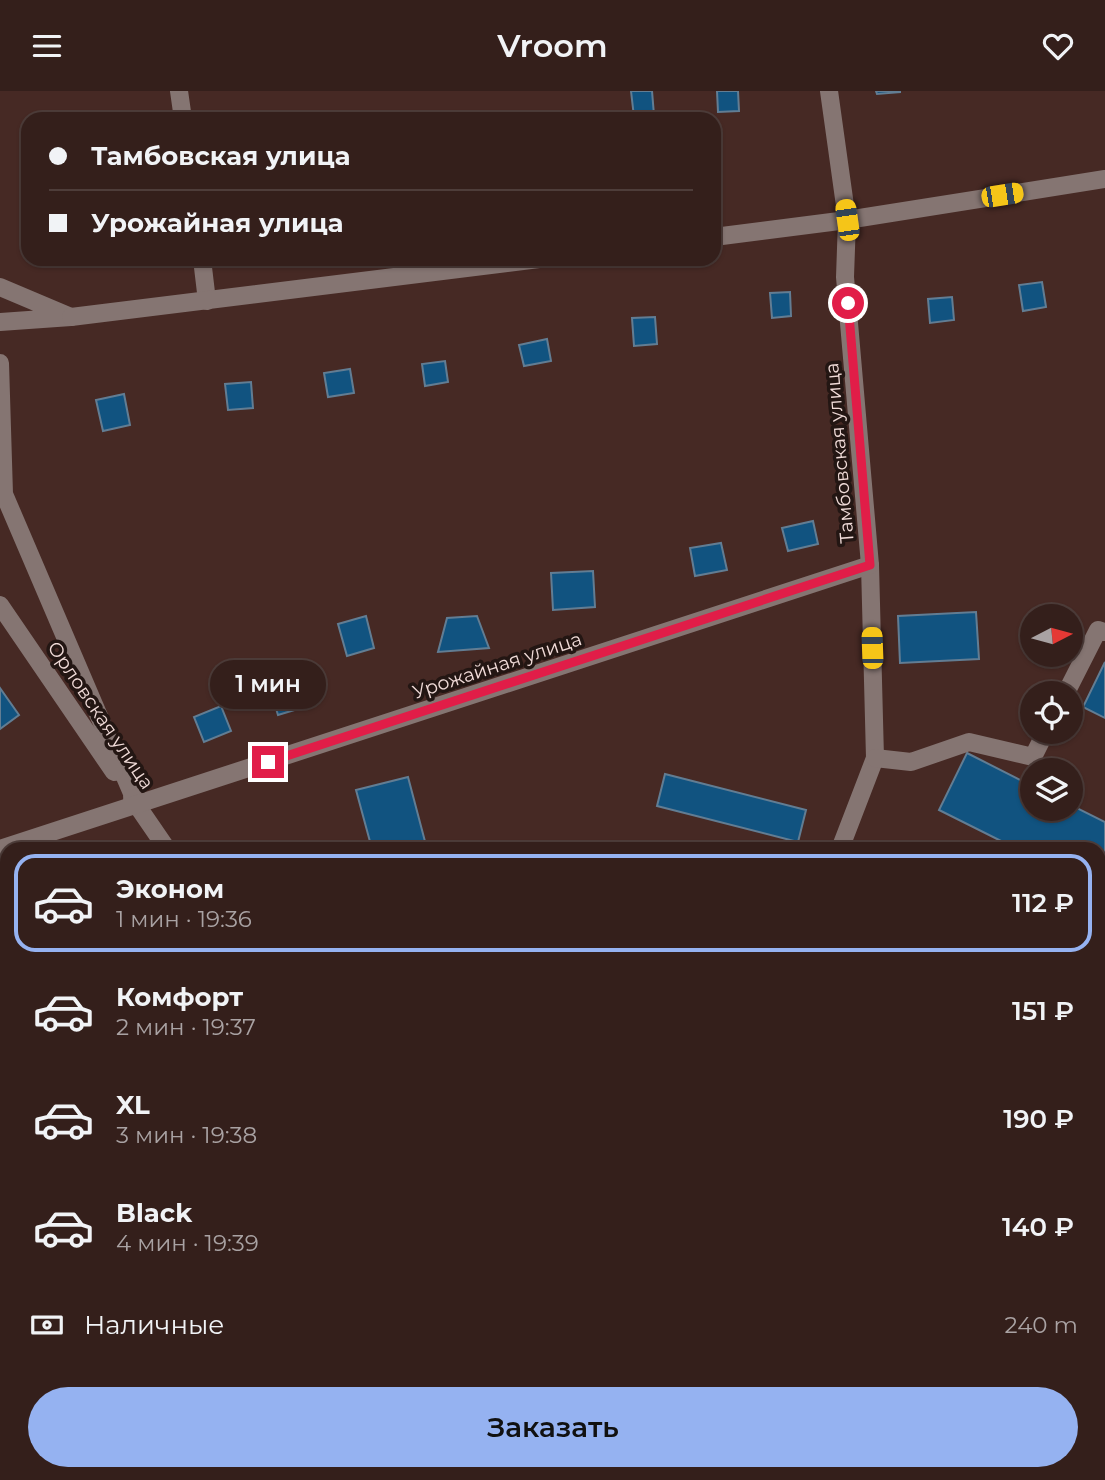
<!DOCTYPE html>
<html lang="ru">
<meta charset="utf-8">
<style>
:root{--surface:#341f1b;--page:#3f2c28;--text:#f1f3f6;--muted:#a9a2a3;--line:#4e3d3a;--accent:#95b2f1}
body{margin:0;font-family:Montserrat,sans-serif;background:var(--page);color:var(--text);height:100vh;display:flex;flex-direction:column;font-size:26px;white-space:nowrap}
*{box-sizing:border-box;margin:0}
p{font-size:23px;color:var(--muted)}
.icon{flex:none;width:38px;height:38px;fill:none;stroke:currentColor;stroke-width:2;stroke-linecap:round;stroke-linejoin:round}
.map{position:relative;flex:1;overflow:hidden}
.side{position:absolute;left:0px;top:751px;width:1106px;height:639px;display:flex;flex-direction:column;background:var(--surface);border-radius:21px 21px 0 0;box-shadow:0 2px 5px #0004,0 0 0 2px var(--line)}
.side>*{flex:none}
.hud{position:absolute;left:21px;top:21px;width:700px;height:154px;border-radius:21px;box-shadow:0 2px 5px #0004,0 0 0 2px var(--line);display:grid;align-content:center;height:154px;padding:0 28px;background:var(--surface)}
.needle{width:46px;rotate:84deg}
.buttons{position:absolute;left:1020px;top:513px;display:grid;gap:14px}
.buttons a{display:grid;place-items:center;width:63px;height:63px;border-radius:50%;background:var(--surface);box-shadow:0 2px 5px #0004,0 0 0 2px var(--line);font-size:35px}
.end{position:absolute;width:32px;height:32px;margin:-16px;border:9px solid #e11d48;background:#fff;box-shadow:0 0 0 4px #fff}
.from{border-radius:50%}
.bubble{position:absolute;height:49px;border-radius:24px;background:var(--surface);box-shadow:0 2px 5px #0004,0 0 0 2px var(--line);font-size:23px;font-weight:600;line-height:49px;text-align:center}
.car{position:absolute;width:21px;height:42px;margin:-21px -10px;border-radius:9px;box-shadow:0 0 5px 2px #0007;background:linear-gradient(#f5c518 24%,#345 0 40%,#f5c518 0 76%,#345 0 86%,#f5c518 0)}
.hud b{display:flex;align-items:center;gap:24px;height:66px;font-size:26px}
.hud b+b{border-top:2px solid var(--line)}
.hud i{width:18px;height:18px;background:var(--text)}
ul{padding:12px 0 0;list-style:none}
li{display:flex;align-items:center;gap:21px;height:98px;margin:0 14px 10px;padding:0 14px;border:4px solid transparent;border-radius:21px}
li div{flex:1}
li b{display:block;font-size:26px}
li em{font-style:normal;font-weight:600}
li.active{border-color:var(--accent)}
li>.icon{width:63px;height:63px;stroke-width:1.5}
.pay{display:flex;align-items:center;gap:18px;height:77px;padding:0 28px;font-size:26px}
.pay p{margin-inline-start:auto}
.cta{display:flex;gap:14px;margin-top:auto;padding:14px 28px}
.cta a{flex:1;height:80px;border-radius:42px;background:var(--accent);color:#111;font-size:28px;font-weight:600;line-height:80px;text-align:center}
header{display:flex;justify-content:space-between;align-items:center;height:91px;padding:0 28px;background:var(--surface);font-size:32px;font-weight:600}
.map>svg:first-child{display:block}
.building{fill:#115380;stroke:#627d93;stroke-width:2}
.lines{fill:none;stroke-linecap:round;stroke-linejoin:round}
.path{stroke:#9a817d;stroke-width:4.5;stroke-dasharray:2 5;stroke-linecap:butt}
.minor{stroke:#857572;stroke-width:18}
.route{stroke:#e11d48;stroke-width:9}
.labels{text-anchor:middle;stroke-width:7;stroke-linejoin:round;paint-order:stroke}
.street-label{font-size:19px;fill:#f1dcd9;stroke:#231613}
</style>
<header><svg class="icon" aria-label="menu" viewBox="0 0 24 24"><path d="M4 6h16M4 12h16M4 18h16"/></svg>Vroom<svg class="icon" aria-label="heart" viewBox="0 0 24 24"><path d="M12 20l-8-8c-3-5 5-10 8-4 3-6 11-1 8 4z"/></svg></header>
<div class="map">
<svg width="1105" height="1389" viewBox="0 0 1105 1389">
<rect width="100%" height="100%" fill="#462924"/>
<g class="building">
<path d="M631,0H652L654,24L634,26Z"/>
<path d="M717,0H738L739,20L718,21Z"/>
<path d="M876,0H900V1L877,3Z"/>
<path d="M513,24L514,28H493V27Z"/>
<path d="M1042,191L1046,216L1023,220L1019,194Z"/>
<path d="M790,201L791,225L772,227L770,202Z"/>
<path d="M952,206L954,229L930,232L928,208Z"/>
<path d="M655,226L657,253L634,255L632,227Z"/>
<path d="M547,248L551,270L524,275L519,254Z"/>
<path d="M445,270L448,291L425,295L422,273Z"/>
<path d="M350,278L354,302L328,306L324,282Z"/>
<path d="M251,291L253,317L228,319L225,293Z"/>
<path d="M124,303L130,334L103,340L96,309Z"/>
<path d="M813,430L818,453L788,460L782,437Z"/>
<path d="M721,452L727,479L695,485L690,457Z"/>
<path d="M593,480L595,516L553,519L551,482Z"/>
<path d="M976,521L979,568L900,572L898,525Z"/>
<path d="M366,525L374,557L347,565L338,533Z"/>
<path d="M477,525L489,557L438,561L447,527Z"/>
<path d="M1105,571V627L1083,616Z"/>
<path d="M300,583L311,614L278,624L268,592Z"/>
<path d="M0,597L19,624L0,638Z"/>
<path d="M221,615L231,640L204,651L194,626Z"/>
<path d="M967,662L1032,695V718H1071V714L1105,731V801L1099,798V758H1017L939,719Z"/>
<path d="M665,683L806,719L798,751L657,715Z"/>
<path d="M408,686L427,758H372L356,699Z"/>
<path d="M1099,869L1105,872V991L1103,995L1105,996V1054L1099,1052Z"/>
<path d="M7,1256V1292L0,1266V1258Z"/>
<path d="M7,1319V1364L0,1366V1321Z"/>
<path d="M371,1382H418L371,1387Z"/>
</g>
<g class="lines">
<path class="path" d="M953,1389L963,1382"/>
<g class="minor">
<path d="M179,0L183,28"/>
<path d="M829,0L847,129L845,186L870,474L875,667L840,758"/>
<path d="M714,146L847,129L1105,88"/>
<path d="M202,168L207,210"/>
<path d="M0,196L71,226L0,231"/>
<path d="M71,226L539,168"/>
<path d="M0,272L4,403L137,714"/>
<path d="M0,514L114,681"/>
<path d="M1066,602L1098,539L1105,541"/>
<path d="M875,667L911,671L969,651L1033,666L1046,640"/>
<path d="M132,707L167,758"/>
<path d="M0,758L870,474"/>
<path d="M1099,1235L1105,1223"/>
<path d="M1099,1309L1105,1312"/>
<path d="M226,1382L227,1389"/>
<path d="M345,1382L346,1389"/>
</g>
</g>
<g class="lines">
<path class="route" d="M268,671L870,474L848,212"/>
</g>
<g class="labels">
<g class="street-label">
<text transform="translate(839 362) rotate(-95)" y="7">Тамбовская улица</text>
<text transform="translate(497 574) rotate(-18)" y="7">Урожайная улица</text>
<text transform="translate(101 624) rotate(56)" y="7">Орловская улица</text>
</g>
</g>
</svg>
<div class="buttons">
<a><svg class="needle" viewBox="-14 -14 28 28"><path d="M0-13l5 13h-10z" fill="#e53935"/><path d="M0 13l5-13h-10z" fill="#a9a2a3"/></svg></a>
<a><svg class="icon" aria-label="locate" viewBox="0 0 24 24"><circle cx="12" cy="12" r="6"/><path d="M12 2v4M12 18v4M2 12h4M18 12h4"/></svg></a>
<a><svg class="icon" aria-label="layers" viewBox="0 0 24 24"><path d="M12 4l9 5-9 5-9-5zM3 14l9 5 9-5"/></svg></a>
</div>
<i class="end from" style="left:848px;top:212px"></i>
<i class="end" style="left:268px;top:671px"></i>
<div class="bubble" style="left:210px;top:569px;width:116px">1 мин</div>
<i class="car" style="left:1002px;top:104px;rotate:81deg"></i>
<i class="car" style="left:847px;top:129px;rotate:352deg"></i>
<i class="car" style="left:872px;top:557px;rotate:358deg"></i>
<div class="hud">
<b><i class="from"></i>Тамбовская улица</b>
<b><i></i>Урожайная улица</b>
</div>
<section class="side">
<ul>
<li class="active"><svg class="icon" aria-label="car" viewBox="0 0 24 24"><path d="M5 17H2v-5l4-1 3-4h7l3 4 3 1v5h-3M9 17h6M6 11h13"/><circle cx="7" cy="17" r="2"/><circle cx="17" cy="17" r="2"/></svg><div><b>Эконом</b><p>1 мин · 19:36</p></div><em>112 ₽</em></li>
<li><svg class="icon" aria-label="car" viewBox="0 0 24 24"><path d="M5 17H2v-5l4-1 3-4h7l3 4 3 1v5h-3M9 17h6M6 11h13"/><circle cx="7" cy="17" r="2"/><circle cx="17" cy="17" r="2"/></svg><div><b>Комфорт</b><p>2 мин · 19:37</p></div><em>151 ₽</em></li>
<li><svg class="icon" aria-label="car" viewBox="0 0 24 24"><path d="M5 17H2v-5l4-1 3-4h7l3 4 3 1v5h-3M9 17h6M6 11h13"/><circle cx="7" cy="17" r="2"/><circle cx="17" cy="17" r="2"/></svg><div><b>XL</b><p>3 мин · 19:38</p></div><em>190 ₽</em></li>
<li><svg class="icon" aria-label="car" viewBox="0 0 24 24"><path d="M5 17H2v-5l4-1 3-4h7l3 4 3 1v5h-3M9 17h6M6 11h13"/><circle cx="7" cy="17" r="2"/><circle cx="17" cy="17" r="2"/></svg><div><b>Black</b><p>4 мин · 19:39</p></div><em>140 ₽</em></li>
</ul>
<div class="pay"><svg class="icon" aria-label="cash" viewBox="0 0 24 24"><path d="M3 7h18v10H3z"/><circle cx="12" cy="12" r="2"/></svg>Наличные<p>240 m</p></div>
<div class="cta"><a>Заказать</a></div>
</section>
</div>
